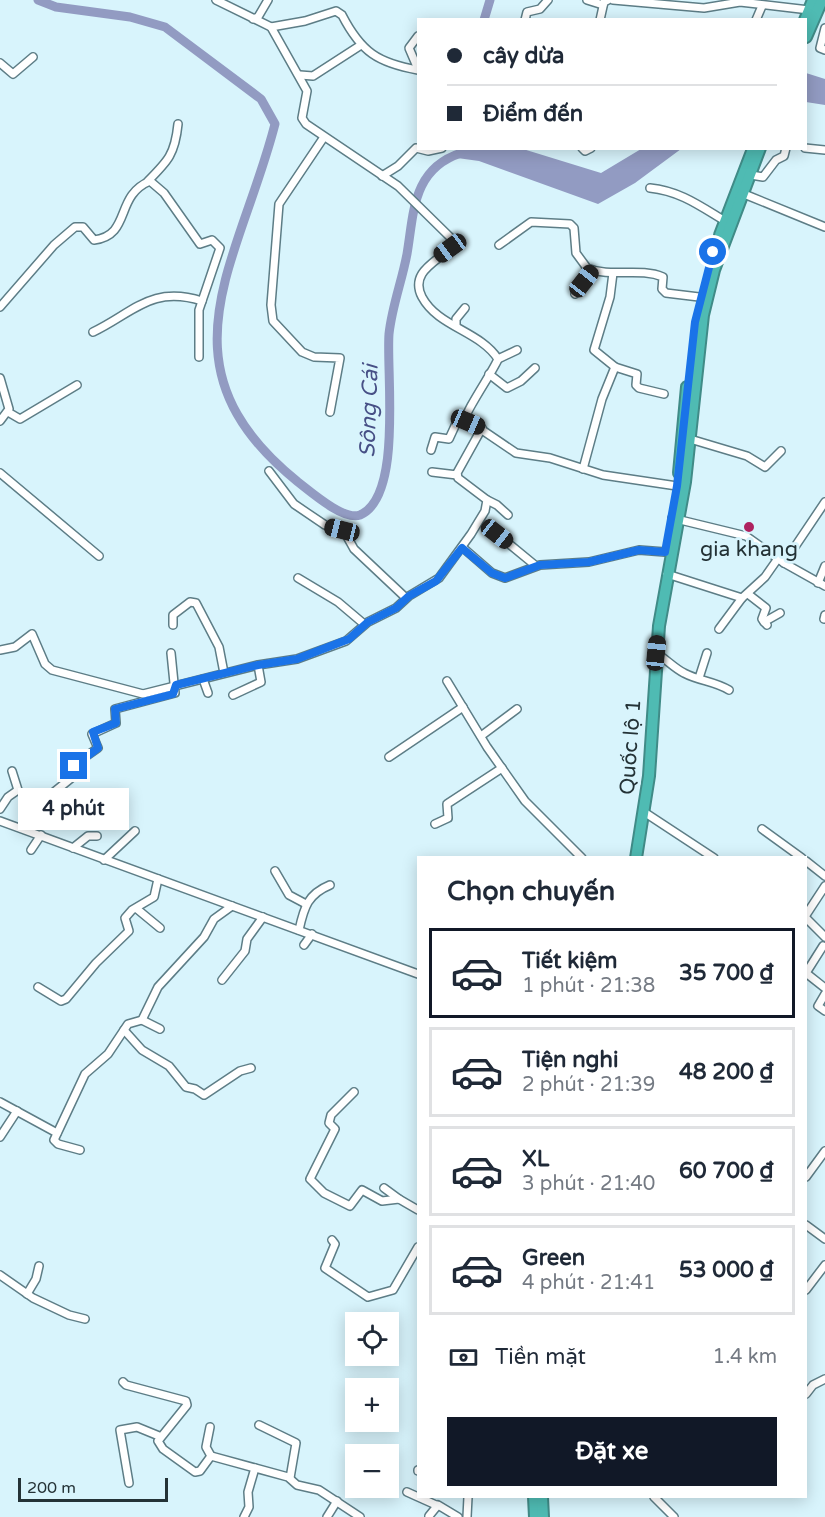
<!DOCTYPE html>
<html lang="vi">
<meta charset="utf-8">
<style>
:root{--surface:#fff;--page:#f2f2f3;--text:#1f2937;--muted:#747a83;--line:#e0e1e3;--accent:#111827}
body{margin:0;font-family:"Varela Round",sans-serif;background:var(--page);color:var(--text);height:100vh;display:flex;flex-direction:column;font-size:22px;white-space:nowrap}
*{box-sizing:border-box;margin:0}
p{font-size:20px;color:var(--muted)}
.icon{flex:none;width:33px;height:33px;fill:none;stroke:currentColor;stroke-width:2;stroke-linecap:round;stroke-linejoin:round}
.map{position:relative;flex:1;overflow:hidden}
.sheet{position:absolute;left:417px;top:856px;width:390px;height:642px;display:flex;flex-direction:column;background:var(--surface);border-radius:0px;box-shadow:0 3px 15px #0003}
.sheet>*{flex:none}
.hud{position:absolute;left:417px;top:18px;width:390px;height:132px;border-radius:0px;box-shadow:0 3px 15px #0003;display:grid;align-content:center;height:132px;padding:0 30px;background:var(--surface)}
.controls{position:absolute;left:345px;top:1312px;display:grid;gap:12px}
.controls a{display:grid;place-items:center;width:54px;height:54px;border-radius:0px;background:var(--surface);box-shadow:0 3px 15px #0003;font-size:30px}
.scale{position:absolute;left:18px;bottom:15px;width:150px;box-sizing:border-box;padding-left:6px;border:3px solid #243236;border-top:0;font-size:16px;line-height:21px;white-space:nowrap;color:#243236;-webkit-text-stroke:4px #d8f4fc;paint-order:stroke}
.end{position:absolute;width:27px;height:27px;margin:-14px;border:8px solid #1a73e8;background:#fff;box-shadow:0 0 0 3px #fff}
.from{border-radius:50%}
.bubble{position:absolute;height:42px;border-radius:0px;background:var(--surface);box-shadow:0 3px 15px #0003;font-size:20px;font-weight:800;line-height:42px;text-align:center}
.car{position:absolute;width:18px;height:36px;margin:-18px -9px;border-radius:8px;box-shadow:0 0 4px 2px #0007;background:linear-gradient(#222 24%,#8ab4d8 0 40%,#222 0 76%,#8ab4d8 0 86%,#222 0)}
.hud b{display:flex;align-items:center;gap:21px;height:57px;font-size:22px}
.hud b+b{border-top:2px solid var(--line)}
.hud i{width:15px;height:15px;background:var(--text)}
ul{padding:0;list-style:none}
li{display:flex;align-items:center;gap:18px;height:90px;margin:0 12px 9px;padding:0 18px;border:3px solid var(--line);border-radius:0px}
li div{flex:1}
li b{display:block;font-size:22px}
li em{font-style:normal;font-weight:800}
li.selected{border-color:var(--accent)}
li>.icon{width:54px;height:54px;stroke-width:1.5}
h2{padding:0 30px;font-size:27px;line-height:72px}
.pay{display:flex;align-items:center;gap:15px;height:66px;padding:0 30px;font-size:22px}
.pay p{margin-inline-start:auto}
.action{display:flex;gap:12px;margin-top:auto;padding:12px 30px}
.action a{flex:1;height:69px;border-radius:0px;background:var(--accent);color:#fff;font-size:24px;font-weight:800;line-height:69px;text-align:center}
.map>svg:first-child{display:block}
.water{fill:#929bc2}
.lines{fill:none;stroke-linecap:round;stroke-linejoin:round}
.river{stroke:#929bc2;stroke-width:9}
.minor-casing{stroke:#5d7d86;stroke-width:10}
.highway-casing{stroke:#408b87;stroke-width:14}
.minor{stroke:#fff;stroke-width:7}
.highway{stroke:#4fbbb3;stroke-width:10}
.route{stroke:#1a73e8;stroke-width:8}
.poi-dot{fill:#ae225f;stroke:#d8f4fc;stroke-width:2}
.labels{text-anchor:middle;stroke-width:6;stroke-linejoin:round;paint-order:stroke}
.poi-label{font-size:21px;fill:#243236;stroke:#d8f4fc}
.street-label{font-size:21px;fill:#243236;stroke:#d8f4fc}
.water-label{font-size:22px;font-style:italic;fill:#475086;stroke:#d8f4fc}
</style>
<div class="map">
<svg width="825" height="1517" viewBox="0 0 825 1517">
<rect width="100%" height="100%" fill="#d8f4fc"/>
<g class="water">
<path d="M806,73L825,79V105L806,102Z"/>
<path d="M467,148L523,149L601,173L641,149H681L635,183L598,204L479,161L450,157Z"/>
</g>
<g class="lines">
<g class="river">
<path d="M38,0L56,7L130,17L165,27L261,99L275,124C239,264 154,366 298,482C311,492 344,521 360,515C403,497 386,373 389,334C392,306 402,281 407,254C414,213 412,169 461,153"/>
<path d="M484,20L490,0"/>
</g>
<g class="minor-casing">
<g id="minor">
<path d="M216,0L271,27L307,91L302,118L306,124L398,186L453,240C454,257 406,266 422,297C438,327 480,331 498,359C494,370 464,413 466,419L516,453L550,458L603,475L677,486"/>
<path d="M587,0L603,5"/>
<path d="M613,0L704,8L740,2L809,10"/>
<path d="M253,19L258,17L268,0"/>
<path d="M525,20L527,12L540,9L548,0"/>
<path d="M600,20L604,2L608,0"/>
<path d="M756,20L762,6"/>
<path d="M271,27L305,21L336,11L342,15C361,52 378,63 418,70"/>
<path d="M825,28L820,48L825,50"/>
<path d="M418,36L409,48L418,69"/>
<path d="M0,63L13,74L33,57"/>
<path d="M300,75L313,76L361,45"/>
<path d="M324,137L279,204L271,305L273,321L302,352L314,357L340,358L330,412"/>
<path d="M582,148L585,151L591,148"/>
<path d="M805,148L825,150"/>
<path d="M751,175L763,177L776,160L784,156L786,148"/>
<path d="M382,176L398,166L416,148L428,151L442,148"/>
<path d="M148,181C168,161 175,154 178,124"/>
<path d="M650,188C680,191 700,206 725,221"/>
<path d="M744,194L825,227"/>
<path d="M499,245L531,222L570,224L574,228L576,253L587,268C611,278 639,267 663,277L662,289L666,293L699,297"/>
<path d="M613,273L610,297L594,350L615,367L637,374L636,385L639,388L664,394"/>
<path d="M575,294L592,270"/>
<path d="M0,307L54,245L75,227H83L94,240C132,235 114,196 150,181L164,193L200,244L212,240L220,248L199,310V357"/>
<path d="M456,326V319L465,308"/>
<path d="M93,332C133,313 151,285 202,301"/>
<path d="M498,359L517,350"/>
<path d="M489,374L507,388L521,381L535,368"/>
<path d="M0,378L9,409L0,421"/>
<path d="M8,412L20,419L77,385"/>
<path d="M690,439L747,456L765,467L781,451"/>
<path d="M431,450L435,437L449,439L460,415H465"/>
<path d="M583,469L602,399L615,367"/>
<path d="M269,471L294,504L325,525L344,531L354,549L406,598"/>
<path d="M432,472L457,475"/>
<path d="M0,473L99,556"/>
<path d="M487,500L497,505L508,515"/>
<path d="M672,518L746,536L784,563L825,586"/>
<path d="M497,534L536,566"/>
<path d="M462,547L492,573L505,578L540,565L589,562L639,550L665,552"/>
<path d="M784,563L825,502"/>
<path d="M667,574L742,598L765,577L779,557"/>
<path d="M298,578L338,602L364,624"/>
<path d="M818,583L825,566"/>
<path d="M748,594L766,608L762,619L767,625"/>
<path d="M824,619L825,615"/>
<path d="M764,622L780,613"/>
<path d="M173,625V615L190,602L196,603L219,647L224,673"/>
<path d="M719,629L742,598"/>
<path d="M0,650L15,647L32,634L45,664L52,670L143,694L258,665L297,659L346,641L368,622L396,608L409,596L439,578L471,534L485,511L487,500L458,478L457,473L482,428"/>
<path d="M656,653C666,659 674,668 684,673C699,681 714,681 729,690"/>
<path d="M699,678L707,653"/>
<path d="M203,679L208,693"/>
<path d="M447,681L487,747L525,801L582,858"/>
<path d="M233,695L261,682L258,665"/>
<path d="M481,736L517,709"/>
<path d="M389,757L463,707"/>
<path d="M0,809L8,797L18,790L12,771"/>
<path d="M644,812L714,858"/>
<path d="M0,821L418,974"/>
<path d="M435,824L448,818L447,804L502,768"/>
<path d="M21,828L43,801L75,775V764L98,748L92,734L116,723L115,709L175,693L171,653"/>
<path d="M762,829L802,858"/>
<path d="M73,848L88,836H97"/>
<path d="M31,850L41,835"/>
<path d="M104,860L135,831"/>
<path d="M806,861L825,876"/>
<path d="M275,871L289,895L306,904"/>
<path d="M137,909L160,928"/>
<path d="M806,915L825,886"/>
<path d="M806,918L825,937"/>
<path d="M299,930C304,907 308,894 330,885"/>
<path d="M304,945L312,934"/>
<path d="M823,946L806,973L825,988"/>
<path d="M222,980L245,951L247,939L263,917"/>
<path d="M38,987L61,1001L66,999L96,963L129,931L125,918L132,910L154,897L158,879"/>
<path d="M825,994L818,1006L825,1011"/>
<path d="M142,1020L160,1029"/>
<path d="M124,1030L142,1050L169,1066L186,1087L195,1089L204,1095L240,1071L251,1068"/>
<path d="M354,1092L331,1115L329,1123L335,1129L310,1179L324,1193L350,1206L362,1190L382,1201L399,1199L418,1210"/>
<path d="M0,1102L57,1133"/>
<path d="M0,1137L17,1111"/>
<path d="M80,1150L58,1144L54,1140L85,1074L108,1054L128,1024L142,1020L158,987L204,937L214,919L232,906"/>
<path d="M806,1177L825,1151"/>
<path d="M384,1188L399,1199"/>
<path d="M806,1225L825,1239"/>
<path d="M332,1240L335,1244L325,1268L368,1297L393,1290L418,1247"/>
<path d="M0,1275L33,1298L69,1315L85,1319"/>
<path d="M806,1290L825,1265"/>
<path d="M27,1294L36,1279L39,1266"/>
<path d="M123,1382L126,1385L186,1401L187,1405L158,1441L163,1449L195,1472L200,1471L211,1456L288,1477L297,1485L319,1490L360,1517"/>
<path d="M806,1394L813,1385L825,1379"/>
<path d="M259,1425L296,1443L290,1478"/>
<path d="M210,1427L206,1447L211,1456"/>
<path d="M418,1470V1471"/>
<path d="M129,1483L120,1430L137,1427L159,1436"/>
<path d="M407,1492L436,1505"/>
<path d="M654,1497L674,1517"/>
<path d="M429,1516L438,1505L458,1517"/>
<path d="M244,1517L249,1507L248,1492L255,1468"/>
<path d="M327,1517L337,1501"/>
<path d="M467,1517L468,1497"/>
</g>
</g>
<g class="highway-casing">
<g id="highway">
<path d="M805,20L813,0"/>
<path d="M806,37L822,0"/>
<path d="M720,235L753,149"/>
<path d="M679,473L687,387"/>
<path d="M636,858L649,776L659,626L685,482L703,315L714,270L760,148"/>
<path d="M534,1497L535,1517"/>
<path d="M542,1497L543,1517"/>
</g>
</g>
<use href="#minor" class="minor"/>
<use href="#highway" class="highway"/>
</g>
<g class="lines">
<path class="route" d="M74,766L98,748L93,732L116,723L115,709L173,694L176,685L258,665L297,659L349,639L368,622L396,608L409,596L436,581L462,548L492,573L505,578L540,565L589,562L639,550L665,552L677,486L695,322L713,252"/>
</g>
<circle class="poi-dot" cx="749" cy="527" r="6"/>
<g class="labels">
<g class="poi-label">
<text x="749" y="556">gia khang</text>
</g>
<g class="street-label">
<text transform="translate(630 747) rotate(-86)" y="7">Quốc lộ 1</text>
</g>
<g class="water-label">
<text transform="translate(368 411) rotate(-88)" y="8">Sông Cái</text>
</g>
</g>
</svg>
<div class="controls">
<a><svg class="icon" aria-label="locate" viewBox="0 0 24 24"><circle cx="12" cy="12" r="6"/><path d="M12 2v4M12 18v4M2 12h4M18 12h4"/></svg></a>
<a>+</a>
<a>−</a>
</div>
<div class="scale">200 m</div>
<i class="end from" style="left:713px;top:252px"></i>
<i class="end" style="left:74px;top:766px"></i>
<div class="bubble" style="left:18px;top:788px;width:111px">4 phút</div>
<i class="car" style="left:450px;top:248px;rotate:234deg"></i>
<i class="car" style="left:584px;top:281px;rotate:38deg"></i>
<i class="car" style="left:468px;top:422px;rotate:113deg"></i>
<i class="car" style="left:342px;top:530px;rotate:284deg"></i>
<i class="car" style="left:497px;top:534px;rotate:128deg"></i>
<i class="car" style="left:656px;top:653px;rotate:6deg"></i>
<div class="hud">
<b><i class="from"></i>cây dừa</b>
<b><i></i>Điểm đến</b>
</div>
<section class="sheet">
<h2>Chọn chuyến</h2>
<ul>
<li class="selected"><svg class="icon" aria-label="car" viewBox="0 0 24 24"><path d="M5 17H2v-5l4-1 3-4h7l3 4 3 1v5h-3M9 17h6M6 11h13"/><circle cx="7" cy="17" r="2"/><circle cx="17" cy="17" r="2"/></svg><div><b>Tiết kiệm</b><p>1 phút · 21:38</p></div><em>35 700 ₫</em></li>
<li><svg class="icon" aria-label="car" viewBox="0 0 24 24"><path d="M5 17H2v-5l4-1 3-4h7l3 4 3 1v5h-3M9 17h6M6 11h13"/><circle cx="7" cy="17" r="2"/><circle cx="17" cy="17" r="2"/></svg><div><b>Tiện nghi</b><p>2 phút · 21:39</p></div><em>48 200 ₫</em></li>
<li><svg class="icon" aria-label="car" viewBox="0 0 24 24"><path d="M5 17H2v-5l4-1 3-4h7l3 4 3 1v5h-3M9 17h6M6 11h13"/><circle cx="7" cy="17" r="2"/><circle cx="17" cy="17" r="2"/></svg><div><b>XL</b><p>3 phút · 21:40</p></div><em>60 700 ₫</em></li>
<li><svg class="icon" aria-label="car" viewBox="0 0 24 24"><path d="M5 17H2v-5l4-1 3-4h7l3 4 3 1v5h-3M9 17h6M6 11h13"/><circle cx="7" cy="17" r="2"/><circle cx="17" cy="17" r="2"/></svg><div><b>Green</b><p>4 phút · 21:41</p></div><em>53 000 ₫</em></li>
</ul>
<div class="pay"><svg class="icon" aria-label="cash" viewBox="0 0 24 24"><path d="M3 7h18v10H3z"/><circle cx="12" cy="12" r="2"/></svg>Tiền mặt<p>1.4 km</p></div>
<div class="action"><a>Đặt xe</a></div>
</section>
</div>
